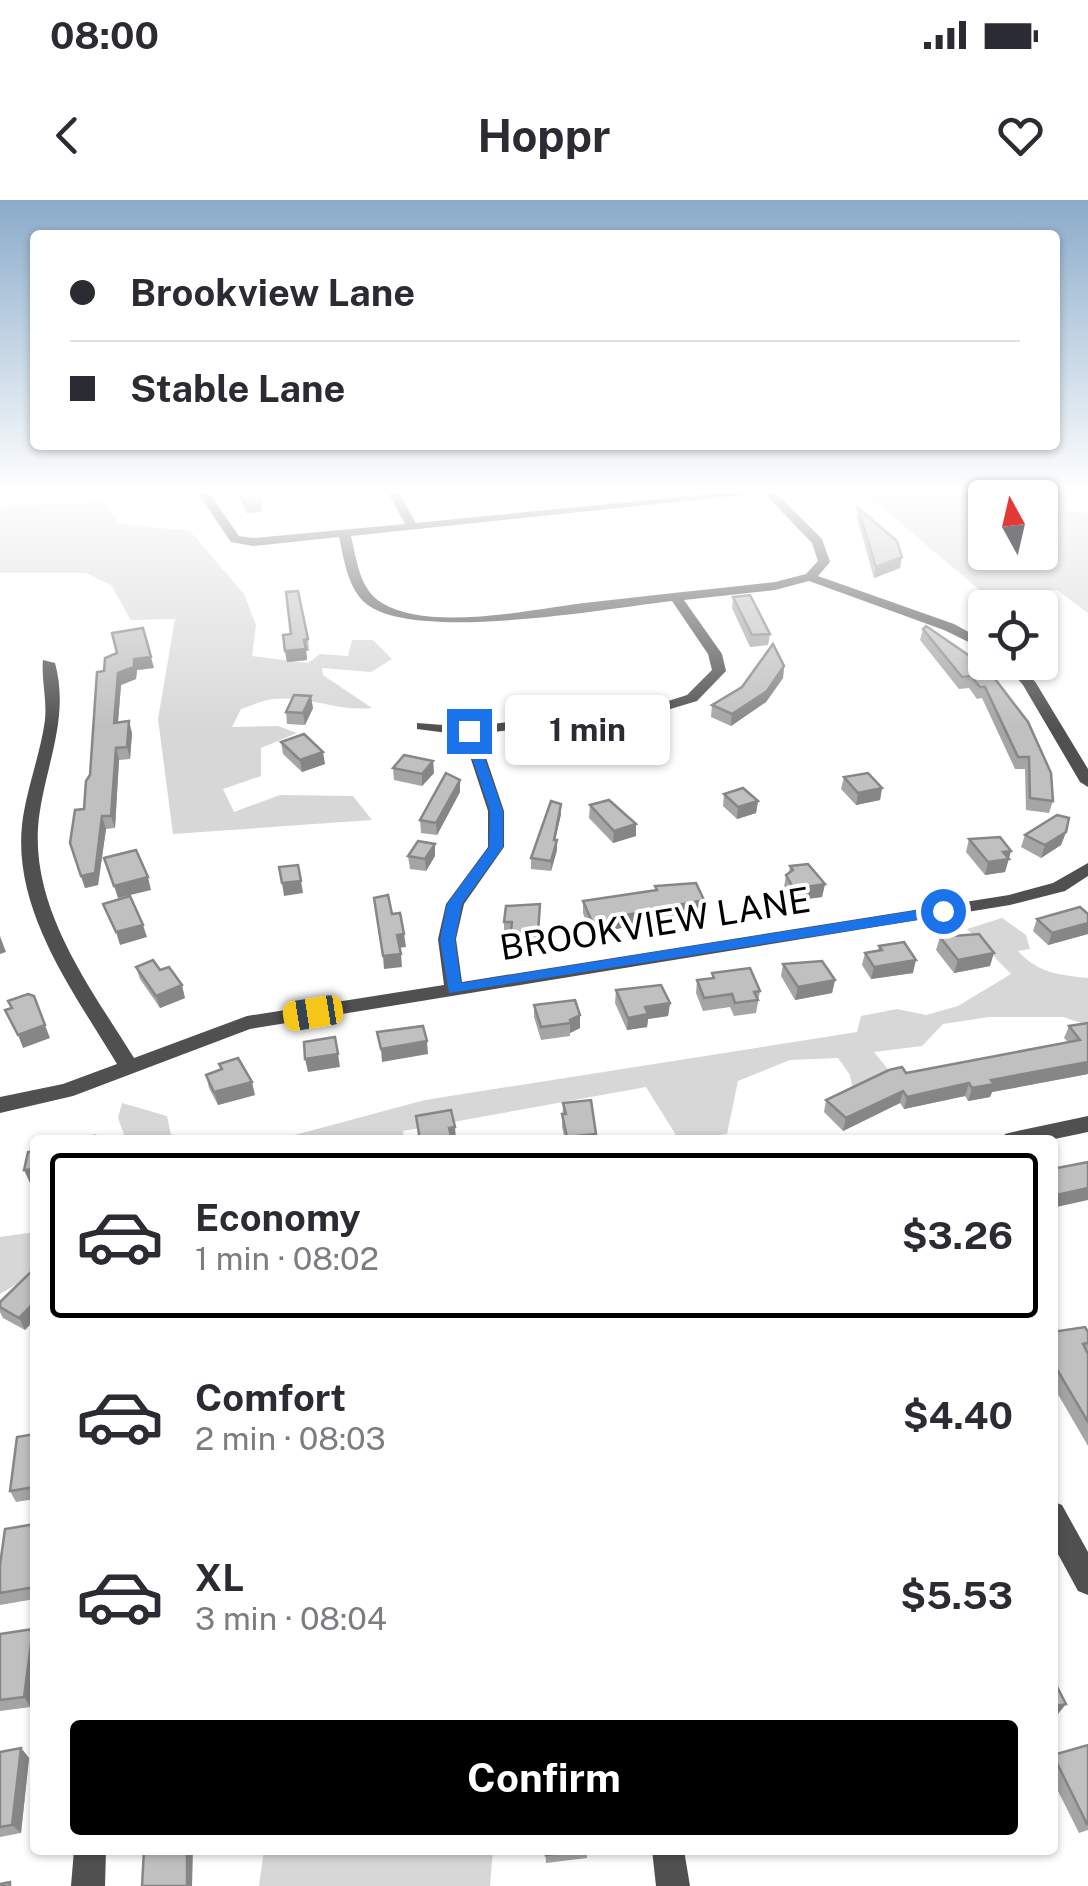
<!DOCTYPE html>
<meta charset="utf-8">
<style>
:root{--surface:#fff;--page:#f2f2f3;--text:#2b2b33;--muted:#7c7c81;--line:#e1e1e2;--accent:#000}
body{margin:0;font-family:"Public Sans",sans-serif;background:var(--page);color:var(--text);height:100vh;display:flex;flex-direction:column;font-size:38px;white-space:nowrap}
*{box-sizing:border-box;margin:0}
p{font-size:32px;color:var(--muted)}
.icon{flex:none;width:55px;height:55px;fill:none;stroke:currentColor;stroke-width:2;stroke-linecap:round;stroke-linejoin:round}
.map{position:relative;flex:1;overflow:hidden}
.panel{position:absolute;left:30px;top:935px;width:1028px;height:720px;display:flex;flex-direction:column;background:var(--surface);border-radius:10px;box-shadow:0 2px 8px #0004}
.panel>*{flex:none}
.banner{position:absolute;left:30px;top:30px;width:1030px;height:220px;border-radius:10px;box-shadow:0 2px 8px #0004;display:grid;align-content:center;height:220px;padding:0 40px;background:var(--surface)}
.needle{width:65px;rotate:352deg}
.fabs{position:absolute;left:968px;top:280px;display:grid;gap:20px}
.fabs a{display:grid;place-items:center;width:90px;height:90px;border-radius:10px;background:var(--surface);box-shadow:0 2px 8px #0004;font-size:50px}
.end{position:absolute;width:45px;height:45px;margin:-22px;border:12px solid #1a73e8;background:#fff;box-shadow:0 0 0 5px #fff}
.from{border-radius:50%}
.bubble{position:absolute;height:70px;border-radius:10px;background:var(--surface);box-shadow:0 2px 8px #0004;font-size:32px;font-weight:700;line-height:70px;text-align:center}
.car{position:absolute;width:30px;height:60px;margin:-30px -15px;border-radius:12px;box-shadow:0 0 8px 2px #0007;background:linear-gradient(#f5c518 24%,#345 0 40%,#f5c518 0 76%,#345 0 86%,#f5c518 0)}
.banner b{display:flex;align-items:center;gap:35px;height:95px;font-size:38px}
.banner b+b{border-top:2px solid var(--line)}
.banner i{width:25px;height:25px;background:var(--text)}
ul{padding:18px 0 0;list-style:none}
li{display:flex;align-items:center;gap:30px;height:165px;margin:0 20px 15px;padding:0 20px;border:5px solid transparent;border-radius:10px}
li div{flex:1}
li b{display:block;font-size:38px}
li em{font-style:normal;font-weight:700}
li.selected{border-color:var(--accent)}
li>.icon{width:90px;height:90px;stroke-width:1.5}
.primary-button{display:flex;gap:20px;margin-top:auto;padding:20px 40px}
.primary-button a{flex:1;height:115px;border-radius:10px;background:var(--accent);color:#fff;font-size:40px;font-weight:700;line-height:115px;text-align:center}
.status{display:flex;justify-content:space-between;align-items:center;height:70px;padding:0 50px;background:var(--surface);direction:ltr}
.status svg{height:28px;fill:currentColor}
header{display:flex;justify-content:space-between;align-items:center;height:130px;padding:0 40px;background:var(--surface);font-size:45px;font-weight:700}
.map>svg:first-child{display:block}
.green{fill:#d7d7d7;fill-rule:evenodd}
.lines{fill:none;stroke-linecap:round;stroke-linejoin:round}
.street{fill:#505050;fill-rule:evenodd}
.wall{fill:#a5a5a5}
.shaded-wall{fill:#868686}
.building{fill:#c0c0c0;stroke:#868686;stroke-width:2.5}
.route{fill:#1a73e8}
.labels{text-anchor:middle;stroke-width:8;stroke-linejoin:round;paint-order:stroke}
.street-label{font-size:35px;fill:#000;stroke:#fff}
</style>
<div class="status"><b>08:00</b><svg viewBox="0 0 49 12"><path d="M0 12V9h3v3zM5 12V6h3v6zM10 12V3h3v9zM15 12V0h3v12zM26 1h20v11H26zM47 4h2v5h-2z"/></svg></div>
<header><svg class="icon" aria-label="back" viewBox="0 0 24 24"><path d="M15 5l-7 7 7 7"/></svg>Hoppr<svg class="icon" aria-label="heart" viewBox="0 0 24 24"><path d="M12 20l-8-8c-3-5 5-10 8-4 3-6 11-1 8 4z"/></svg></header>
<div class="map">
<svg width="1088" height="1686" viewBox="0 0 1088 1686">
<rect width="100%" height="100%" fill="#fff"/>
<g class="green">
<path d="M865,293H1066L1067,310L1088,313V413L1057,390L982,392ZM985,298H1040V352H985Z"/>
<path d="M105,302L120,324L190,331L244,394L256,425L252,456L308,463L320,454L348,456L352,440H373L392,459L371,472L322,468L323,475L372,508C339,512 307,495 273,499C263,500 251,506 241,509L232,527L278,526L297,533L261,548V576L223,589L234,612L280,595L353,596L372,620L173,634L158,519L175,419L131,420L111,385L86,373H0V306Z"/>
<path d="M1002,718L1026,735L1030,749L1018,751C1038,773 1059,775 1088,778V825L1063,817H989L943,824L922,846L874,852L891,873L853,890L850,875L838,858L790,860L738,881L727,934L679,940L646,887L403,931L404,940H276L425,900L857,832L861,816L897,809L926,815L958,806L1011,774L967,729Z"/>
<path d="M122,903L167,916L172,940H126L118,918Z"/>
<path d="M35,1032V1073L0,1094V1037Z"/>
<path d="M264,1650H493L490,1686H259Z"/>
</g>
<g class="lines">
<g class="street">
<path d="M198,293H209L239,336L253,338L405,324L388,293H399L416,323L718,293H761L351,336C357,360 359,389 382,403C431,433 537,408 593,402C653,395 714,389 775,382L806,374L818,361L812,343L764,293H776L822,339L830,362L818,376L954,424L985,441V450L944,430L809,381L775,390L684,400L722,454L726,471L697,501L667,510L478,534L504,611V647L464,704L456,739L462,782L1009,695L1053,683L1088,663V676L1065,691L1010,705L250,829L73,896L0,913V897L63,884L117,864C75,794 13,712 22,625C26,590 40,556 45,520C47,499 41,476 43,460L55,463C71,521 42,572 38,628C33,713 92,790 134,858L247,816L444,785L438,739L446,704L488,647V611L463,535L417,529V523L469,527L665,502L687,495L712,470L708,454L672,401C609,408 407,445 363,401C347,384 344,359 339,337L253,346L231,342Z"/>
<path d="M1003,462H1018L1036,483L1088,569V587L1080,582L1023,485Z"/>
<path d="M1088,916V932L1050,940H1002L1005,934L1013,932Z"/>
<path d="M1052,1301L1062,1305L1088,1352V1395L1078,1391L1052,1343Z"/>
<path d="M74,1650H106L105,1686H71Z"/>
<path d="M652,1650H684L690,1686H656Z"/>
</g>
</g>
<g class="wall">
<path d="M858,308L900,368L874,378L857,318Z"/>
<path d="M733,397L770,434L768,445L750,447L732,408Z"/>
<path d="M923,429L996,474L995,479L1053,601L1049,613L1026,610L1025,569H1015L982,498L977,499L969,488L959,489L920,440Z"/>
<path d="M291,434L308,439L309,451H306L307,460L287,462L283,435Z"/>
<path d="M784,466L783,478L766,502L731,526L711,517L712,505Z"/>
<path d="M154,468L137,470L136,479L121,485L118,522L132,533L130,559L119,560L115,628L106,629L98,685L85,688L70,643L84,609L90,575L97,472Z"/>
<path d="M313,508L305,525L287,524L286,512Z"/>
<path d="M281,542L325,564L302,572L283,554Z"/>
<path d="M433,561L434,573L422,586L394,580L393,568Z"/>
<path d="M844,577L882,588L880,600L856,605L841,589Z"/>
<path d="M460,580V592L437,635L421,633L420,620Z"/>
<path d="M724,594L758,601L756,613L737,619L723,606Z"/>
<path d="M561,604V614L555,640L557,650L551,671L531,669V658Z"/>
<path d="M590,605L636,624V636L613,643L589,618Z"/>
<path d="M1066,632L1061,645L1041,658L1021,647L1025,635Z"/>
<path d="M969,639L1011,651L1005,672L985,675L966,652Z"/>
<path d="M435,644V656L426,671L410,669L408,656Z"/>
<path d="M790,666L825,684L822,697L792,701L784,687L786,675L789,672Z"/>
<path d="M655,686L703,712L616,729V733L592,737L583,713V701L655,690Z"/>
<path d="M540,704L538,745H511V735H504V722Z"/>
<path d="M1088,714V734L1048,745L1033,731L1037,719Z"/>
<path d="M940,737L990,766L954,773L936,750Z"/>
<path d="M879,746L913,773L871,779L862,765L865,753L878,751Z"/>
<path d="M783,764L835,780L832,793L795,800L781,776Z"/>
<path d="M136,767L160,770L185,798L160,808L140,779Z"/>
<path d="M712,773L760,791L756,813L734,816L730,807L703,811L696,793L697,780L712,778Z"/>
<path d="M616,790L670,803L668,816L648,819L647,827L627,830L615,803Z"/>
<path d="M534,805L580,828L570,833V836L541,840L534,817Z"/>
<path d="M1088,823V874L992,892L990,897L968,901L965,896L904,909L900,903L843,931L824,912L826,900L906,873L1068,842L1064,838L1069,826Z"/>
<path d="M219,864L255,895L218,905L209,888L206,875L221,870Z"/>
<path d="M563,903L596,934L595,940H565L562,927Z"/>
<path d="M35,1068L25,1130L3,1118L0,1112V1102Z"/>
<path d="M1052,1132H1088V1246L1052,1184Z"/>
<path d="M35,1234V1299L16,1302L10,1291Z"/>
<path d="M35,1324V1399L0,1405V1365Z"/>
<path d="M33,1429L35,1432V1478L31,1507L0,1511V1434Z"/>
<path d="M1088,1545V1630L1079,1633L1052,1579V1556Z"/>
<path d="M21,1548L29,1558L21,1633L0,1637V1552Z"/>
<path d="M545,1650H587V1658L546,1663Z"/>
</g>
<g class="shaded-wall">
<path d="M261,304L262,312L246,313L244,305Z"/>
<path d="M902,357L900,368L874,378L876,367Z"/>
<path d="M306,449L307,460L287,462L285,451Z"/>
<path d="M151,457L154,468L137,470L136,479L121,485L117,534L114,523L118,473L134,459Z"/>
<path d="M784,466L783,478L766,502L731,526L732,514Z"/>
<path d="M311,496L313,508L305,525L303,513Z"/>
<path d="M129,521L132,533L130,559L127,547Z"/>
<path d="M116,548L119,560L115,628L111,616Z"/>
<path d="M323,552L325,564L302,572L300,560Z"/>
<path d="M433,561L434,573L422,586V574Z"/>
<path d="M460,580V592L437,635L436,623Z"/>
<path d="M882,588L880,600L856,605L858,593Z"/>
<path d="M758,601L756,613L737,619L738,607Z"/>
<path d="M561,604V614L553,650L554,640Z"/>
<path d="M102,616L106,629L98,685L85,688L81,676Z"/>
<path d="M636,624V636L613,643L614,631Z"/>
<path d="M1066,632L1061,645L1041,658L1045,645Z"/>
<path d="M557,640V650L551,671V661Z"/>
<path d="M435,644V656L426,671L425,659Z"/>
<path d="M1011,651L1005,672L985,675L988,662L1003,652Z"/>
<path d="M148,677L151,690L118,698L114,686Z"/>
<path d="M301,681L303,693L284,696L282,683Z"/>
<path d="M825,684L822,697L792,701L794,689Z"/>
<path d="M704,700L703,712L616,729V733L592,737L593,724L615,717Z"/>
<path d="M1088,723V734L1048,745L1052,733Z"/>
<path d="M143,725L147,737L120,745L116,732Z"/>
<path d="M404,734L406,747L398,748L397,735Z"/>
<path d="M0,736L6,752L0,754Z"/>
<path d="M994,753L990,766L954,773L958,760Z"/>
<path d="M401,754L402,767L384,769L383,756Z"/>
<path d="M916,760L913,773L871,779L874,767Z"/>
<path d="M835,780L832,793L795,800L798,787Z"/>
<path d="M182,785L185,798L160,808L156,796Z"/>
<path d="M670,803L668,816L648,819L647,827L627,830L628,818L645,807Z"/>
<path d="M580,815V828L570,833V820Z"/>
<path d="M45,825L50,838L23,848L18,835Z"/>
<path d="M427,841L428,854L382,862L381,849Z"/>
<path d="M338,854L340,867L308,872L305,859Z"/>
<path d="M1088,862V874L992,892L990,897L968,901L972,888L991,880Z"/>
<path d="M252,882L255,895L218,905L214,892Z"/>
<path d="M969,883L965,896L904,909L907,897Z"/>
<path d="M903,891L900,903L843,931L846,918Z"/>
<path d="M455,927L456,940H450L449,928Z"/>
<path d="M35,969V982L30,983L24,970Z"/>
<path d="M1088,988V1000L1052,1008V996Z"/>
<path d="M35,1102V1120L25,1130L19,1118Z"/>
<path d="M33,1429L35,1432V1478L31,1507L24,1497Z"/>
<path d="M1066,1504L1058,1514L1052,1515V1507Z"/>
<path d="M21,1548L29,1558L21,1633L12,1625Z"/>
<path d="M187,1650H193L192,1686H187Z"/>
</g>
<g class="building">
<path d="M240,293H257L261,304L244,305Z"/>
<path d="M858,308L897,341L902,357L876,367Z"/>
<path d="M298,391L308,439L304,440L306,449L285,451L283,435L291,434L286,392Z"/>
<path d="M750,395L770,434L752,435L733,397Z"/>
<path d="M926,426L996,474L992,475L1028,522L1051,573L1053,601L1030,598L1029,557H1018L985,487H980L971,476L962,477L923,429Z"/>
<path d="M143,428L151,457L134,459V467L118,473L114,523L129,521L127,547L116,548L111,616H102L95,673L81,676L70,643L75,610L84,609L86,581L90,575L97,472L104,471L105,458L117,453L112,433Z"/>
<path d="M773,444L784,466L767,491L732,514L712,505L742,487Z"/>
<path d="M294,495L311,496L303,513L286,512Z"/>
<path d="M304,534L323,552L300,560L281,542Z"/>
<path d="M404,555L433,561L422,574L393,568Z"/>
<path d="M446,573L460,580L436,623L420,620Z"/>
<path d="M868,573L882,588L858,593L844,577Z"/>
<path d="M743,588L758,601L738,607L724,594Z"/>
<path d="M609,600L636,624L614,631L590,605Z"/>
<path d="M551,601L561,604L554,640H557L551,661L531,658Z"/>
<path d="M1057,615L1069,618L1066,632L1045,645L1025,635Z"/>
<path d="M1000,637L1011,651L1003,652L1009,659L988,662L969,639Z"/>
<path d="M418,641L435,644L425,659L408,656Z"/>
<path d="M136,650L148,677L114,686L104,658Z"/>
<path d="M808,664L825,684L794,689L786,675L793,670L790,666Z"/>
<path d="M298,665L301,681L282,683L279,667Z"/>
<path d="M696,683L704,700L615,717L617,720L593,724L583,701L657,690L655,686Z"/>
<path d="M388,695L392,714L400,713L404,734L397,735L401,754L383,756L374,698Z"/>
<path d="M130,696L143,725L116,732L103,704Z"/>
<path d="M540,704L538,733L511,732L512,722H504L506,706Z"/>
<path d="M1080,707L1088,714V723L1052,733L1037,719Z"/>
<path d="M979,734L994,753L958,760L940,737Z"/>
<path d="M904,742L916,760L874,767L865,753L882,750L879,746Z"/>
<path d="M153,760L160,770L169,767L182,785L156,796L136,767Z"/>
<path d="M822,761L835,780L798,787L783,764Z"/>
<path d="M750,768L760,791L754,792L758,800L735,803L732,794L704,798L697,780L714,778L712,773Z"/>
<path d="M661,785L670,803L645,807L648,814L628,818L616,790Z"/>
<path d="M28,794L34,796L45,825L18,835L5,810L12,808L8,801Z"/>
<path d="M575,800L580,815L570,820L571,823L541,827L534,805Z"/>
<path d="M1088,823V862L991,880L994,884L972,888L969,883L907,897L903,891L846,918L826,900L889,870L902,867L906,873L1080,840L1069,826Z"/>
<path d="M423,826L427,841L381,849L377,832Z"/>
<path d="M335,837L338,854L305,859L304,842Z"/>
<path d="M238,858L252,882L214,892L206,875L222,869L219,864Z"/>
<path d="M591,900L596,934L567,937L562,914H566L563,903Z"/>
<path d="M451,910L455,927L449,928L452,940H420L416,916Z"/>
<path d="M95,936V940H59Z"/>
<path d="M35,951V969L24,970L28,952Z"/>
<path d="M1088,962V988L1052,996V969Z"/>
<path d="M35,1068V1102L19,1118L0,1107V1102Z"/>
<path d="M1085,1127L1088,1132V1143L1083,1144L1088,1154V1222L1052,1161V1132Z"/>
<path d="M35,1234V1287L10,1291L17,1237Z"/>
<path d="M35,1324V1387L0,1393V1365L5,1329Z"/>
<path d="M33,1429L24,1497L0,1500V1434Z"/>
<path d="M1052,1477L1066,1504L1052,1507Z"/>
<path d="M1088,1545V1624H1087L1053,1555Z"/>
<path d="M21,1548L12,1625L0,1627V1552Z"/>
<path d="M144,1650H187V1686H142Z"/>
<path d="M546,1650H587L546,1655Z"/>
<path d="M10,1682V1686H0V1684Z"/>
</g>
<linearGradient id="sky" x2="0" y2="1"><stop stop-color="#8aabca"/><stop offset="0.55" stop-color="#fff"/><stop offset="1" stop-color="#fff" stop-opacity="0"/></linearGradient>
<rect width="1088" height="529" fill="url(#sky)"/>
<path class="route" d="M469,527L475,531L503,611V647L462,704L455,740L461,783L943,706L950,711L943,716L449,793L440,740L447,704L489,647L490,611L463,531Z"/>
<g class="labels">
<g class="street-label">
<text transform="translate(655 724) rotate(-9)" y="12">BROOKVIEW LANE</text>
</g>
</g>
</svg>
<div class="fabs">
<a><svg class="needle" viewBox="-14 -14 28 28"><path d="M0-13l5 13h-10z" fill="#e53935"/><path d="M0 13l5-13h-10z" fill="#7c7c81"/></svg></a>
<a><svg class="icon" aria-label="locate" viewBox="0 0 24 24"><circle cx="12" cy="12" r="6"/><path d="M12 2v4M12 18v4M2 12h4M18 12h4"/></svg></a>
</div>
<i class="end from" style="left:943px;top:711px"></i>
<i class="end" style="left:469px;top:531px"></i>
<div class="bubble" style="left:505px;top:495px;width:165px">1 min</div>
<i class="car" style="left:313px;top:813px;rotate:261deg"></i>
<div class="banner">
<b><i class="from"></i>Brookview Lane</b>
<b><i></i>Stable Lane</b>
</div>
<section class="panel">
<ul>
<li class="selected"><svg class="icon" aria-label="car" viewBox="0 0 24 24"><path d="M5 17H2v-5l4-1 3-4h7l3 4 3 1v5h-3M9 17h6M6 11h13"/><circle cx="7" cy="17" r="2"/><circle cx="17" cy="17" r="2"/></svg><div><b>Economy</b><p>1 min · 08:02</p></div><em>$3.26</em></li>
<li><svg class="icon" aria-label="car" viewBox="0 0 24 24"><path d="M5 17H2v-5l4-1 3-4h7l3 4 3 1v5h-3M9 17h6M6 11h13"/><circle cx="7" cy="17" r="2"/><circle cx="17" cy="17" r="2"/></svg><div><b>Comfort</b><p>2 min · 08:03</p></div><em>$4.40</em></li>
<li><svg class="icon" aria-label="car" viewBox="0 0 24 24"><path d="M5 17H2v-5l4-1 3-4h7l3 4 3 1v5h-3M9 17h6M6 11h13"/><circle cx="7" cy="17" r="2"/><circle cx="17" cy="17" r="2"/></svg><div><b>XL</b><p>3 min · 08:04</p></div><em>$5.53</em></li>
</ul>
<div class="primary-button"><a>Confirm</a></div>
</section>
</div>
